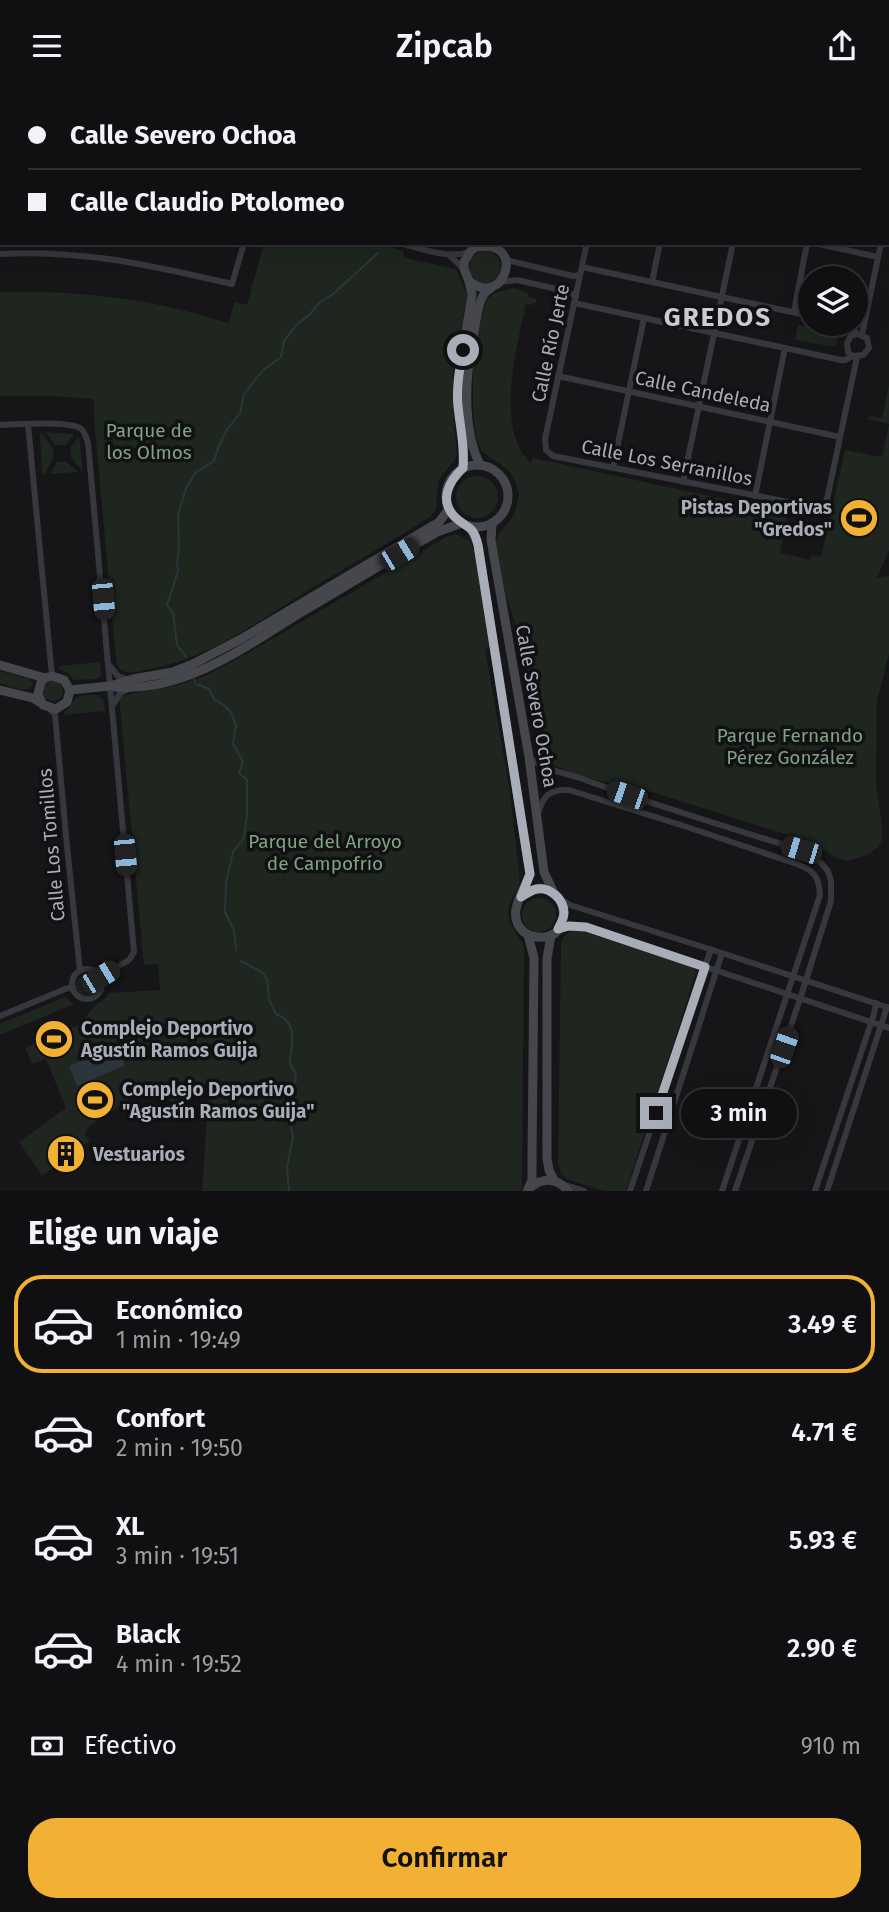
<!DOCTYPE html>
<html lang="es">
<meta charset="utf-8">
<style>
:root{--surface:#101012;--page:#19191b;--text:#f1f3f6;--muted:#9c9d9f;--line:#303032;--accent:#f2b134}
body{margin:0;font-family:"Fira Sans",sans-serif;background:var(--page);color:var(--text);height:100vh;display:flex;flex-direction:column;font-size:26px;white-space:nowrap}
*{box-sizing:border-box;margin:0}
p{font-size:23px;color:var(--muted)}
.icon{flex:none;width:38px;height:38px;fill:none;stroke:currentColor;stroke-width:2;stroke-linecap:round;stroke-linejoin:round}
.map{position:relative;height:1100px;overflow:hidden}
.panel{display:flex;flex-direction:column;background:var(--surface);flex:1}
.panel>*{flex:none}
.hud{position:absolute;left:0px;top:0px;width:889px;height:154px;box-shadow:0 7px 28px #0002,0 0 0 2px var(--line);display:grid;align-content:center;height:154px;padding:0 28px;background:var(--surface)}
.fabs{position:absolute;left:798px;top:175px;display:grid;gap:14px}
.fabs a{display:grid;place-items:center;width:70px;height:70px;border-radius:50%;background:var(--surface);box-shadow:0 7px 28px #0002,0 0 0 2px var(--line);font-size:35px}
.end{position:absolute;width:32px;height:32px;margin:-16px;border:9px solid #a8adb8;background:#111;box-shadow:0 0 0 4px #111}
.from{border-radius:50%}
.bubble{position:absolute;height:49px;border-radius:24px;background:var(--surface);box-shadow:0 7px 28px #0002,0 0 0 2px var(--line);font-size:23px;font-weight:600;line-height:49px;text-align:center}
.car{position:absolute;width:21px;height:42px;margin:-21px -10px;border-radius:9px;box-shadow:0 0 5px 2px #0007;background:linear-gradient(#222 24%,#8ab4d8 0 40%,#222 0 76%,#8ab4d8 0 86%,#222 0)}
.hud b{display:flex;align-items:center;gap:24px;height:66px;font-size:26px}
.hud b+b{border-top:2px solid var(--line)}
.hud i{width:18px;height:18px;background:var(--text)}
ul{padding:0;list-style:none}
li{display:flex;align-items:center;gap:21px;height:98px;margin:0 14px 10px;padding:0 14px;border:4px solid transparent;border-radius:28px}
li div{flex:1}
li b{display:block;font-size:26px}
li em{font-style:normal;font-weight:600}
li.current{border-color:var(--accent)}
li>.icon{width:63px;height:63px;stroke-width:1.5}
h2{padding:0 28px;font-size:32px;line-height:84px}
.pay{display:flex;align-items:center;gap:18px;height:77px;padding:0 28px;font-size:26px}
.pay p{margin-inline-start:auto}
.cta{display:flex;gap:14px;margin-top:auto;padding:14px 28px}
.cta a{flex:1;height:80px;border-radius:28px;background:var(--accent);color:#111;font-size:28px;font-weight:600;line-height:80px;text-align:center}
header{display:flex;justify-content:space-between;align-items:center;height:91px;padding:0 28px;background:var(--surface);font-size:32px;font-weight:600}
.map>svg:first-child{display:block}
.green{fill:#1e261f}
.water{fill:#2c353c}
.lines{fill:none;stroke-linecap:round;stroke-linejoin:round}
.stream{stroke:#2c353c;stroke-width:2}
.minor{stroke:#37383d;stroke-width:6}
.secondary{stroke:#45474d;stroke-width:9}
.route{stroke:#a8adb8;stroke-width:9}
.labels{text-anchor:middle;stroke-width:7;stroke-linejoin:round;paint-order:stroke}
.street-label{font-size:19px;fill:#a8adb8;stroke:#111113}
.park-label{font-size:19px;fill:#7fa381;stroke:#111113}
.poi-label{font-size:19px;font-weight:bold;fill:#a8adb8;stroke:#111113;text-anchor:start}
.district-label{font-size:26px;font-weight:bold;letter-spacing:2px;fill:#c9ccd4;stroke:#111113}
</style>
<header><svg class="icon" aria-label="menu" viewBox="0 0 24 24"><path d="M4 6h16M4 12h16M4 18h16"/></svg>Zipcab<svg class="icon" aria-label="share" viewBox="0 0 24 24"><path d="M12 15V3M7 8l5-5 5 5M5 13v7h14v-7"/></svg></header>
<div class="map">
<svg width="889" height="1100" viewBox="0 0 889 1100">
<rect width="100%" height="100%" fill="#161618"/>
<g class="green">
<path d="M296,0H456L455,2H295Z"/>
<path d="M540,0H711L714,2H540Z"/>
<path d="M264,152H376L403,160L405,167L456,178L467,204L460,242L455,260L453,276L454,331L457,363L454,370L442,384L438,391L436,418L430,426C394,449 357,470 320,492C266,525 213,566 150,578C135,581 119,587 116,568L94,328V308L50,305H0V201C77,199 155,208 228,232L235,211L247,214Z"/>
<circle cx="485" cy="176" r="16"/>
<path d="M515,197L528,202V206L537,208L536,211L531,214L526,213C517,255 494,338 531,372L533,367L788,422L780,462L810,469L812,465L821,466L845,359L882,366L889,333L868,328L869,325L882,327L889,295V459L877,487L889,485V563L877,610L876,692L882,734V749L877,757L868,764L847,770L836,767L817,755L804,749L617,690L615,694C596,688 550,679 540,663L518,542L505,501L496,450L499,442L512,427L516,418L519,404L515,389L507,378L481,360L475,342L473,319V275L477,242L487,208L495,202Z"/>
<path d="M798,234L837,242V253L833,256L795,249Z"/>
<path d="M40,341C57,362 58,361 44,384H42Z"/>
<path d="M46,341L74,343L66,354H55Z"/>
<path d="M79,345L83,381L71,367L70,357Z"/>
<path d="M57,371H67L78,381L50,383Z"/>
<circle cx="477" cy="406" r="21"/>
<path d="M457,443L470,450L475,462L492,555L485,557L510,701L520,790C519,799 514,802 511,810C502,831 517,840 524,856L522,1095L521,1100H202L209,994L188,1006L172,1012L156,990L87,1037L85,1044L90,1050L42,1085L19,1051L66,1017L46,968L32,973L25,957L83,932L81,928C88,925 88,922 93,917C98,911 105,910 109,902L160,899L158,873L144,874L119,605L175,595L205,585L248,562L448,445Z"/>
<path d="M100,571L101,584L97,588L74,589L68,582L59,578V575Z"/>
<path d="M0,580L30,588L33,592C29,605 11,595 0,592Z"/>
<circle cx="53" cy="600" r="10"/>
<path d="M98,604L104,609L105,620L64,624V621C70,617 71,613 75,608C80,603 91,604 98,604Z"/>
<circle cx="539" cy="824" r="17"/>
<path d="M578,839L693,876L696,881L626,1100H604L567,1088L561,1082L558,1072L561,854C562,845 568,840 578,839Z"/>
<circle cx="87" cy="894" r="11"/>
<path d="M65,906L74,913L0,944V933Z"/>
</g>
<path class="water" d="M116,955L125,974L77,995L69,975Z"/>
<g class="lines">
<g class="stream">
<path d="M186,566L177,554L173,522L167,514L178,480L177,472L179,456L178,424L186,397L196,381L214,370L218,357L226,340L240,322L244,303L263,279L281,266L284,250L296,234L309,224L320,211L332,204L378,162"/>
<path d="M194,588L196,593L209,598L214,608L225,615L231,622L236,634L233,652L243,671L239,682L247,689V724L244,747L233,761L226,792L225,821L234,839L236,859"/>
<path d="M241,870L263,882L267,889L269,908L276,923C297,931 293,950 290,967C289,973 293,979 296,983L293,1004L288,1018L293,1046L287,1077L289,1100"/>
</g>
<g class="minor">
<path d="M166,0L181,2"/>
<path d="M478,0L486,2"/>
<path d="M753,0V2"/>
<path d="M808,0L809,2"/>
<path d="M863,0L864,2"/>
<path d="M463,2L464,0"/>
<path d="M0,75H2"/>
<path d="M887,88L889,89"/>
<path d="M887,124L889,116"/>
<path d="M400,152C423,158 447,168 470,161"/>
<path d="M587,152L545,348L546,359L553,365L820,417L824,416L827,408L857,266"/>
<path d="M814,152L878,166"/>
<path d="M0,163C82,158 153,175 232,193L244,152"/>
<path d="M449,164L464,178"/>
<path d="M506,169L573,185L580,184"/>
<path d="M582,176L810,225"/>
<path d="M501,191L517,189L570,201L576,206"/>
<path d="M652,191L660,152"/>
<path d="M574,212L841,269H845L853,265L863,264L869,257L867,247L857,243L853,237L846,233"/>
<path d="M794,221L807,152"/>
<path d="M862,244L881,152"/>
<path d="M853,265L848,261L847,252L851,245L857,243"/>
<path d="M558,285L840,346"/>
<path d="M28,333L52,585"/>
<path d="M0,334C16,333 68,330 80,337C85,340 86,346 88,352L134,861L129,869L100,886"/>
<path d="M613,377L644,227"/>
<path d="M683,391L733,152"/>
<path d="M755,405L785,257"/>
<path d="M109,574L118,585L127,588"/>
<path d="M113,614L120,602L129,598"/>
<path d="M49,617L55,624L67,755L80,880"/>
<path d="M530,667C544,680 563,681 580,687C653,714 727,736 801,759L820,771L828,780L831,790V810L800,908L735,1100"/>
<path d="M538,723C543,705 549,698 569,699L684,735L797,773C815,780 819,786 820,804L722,1100"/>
<path d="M559,807L570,814L722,862L889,917"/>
<path d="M558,838L569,835L586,836L889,937"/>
<circle cx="87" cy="893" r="15"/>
<path d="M0,925L65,898L73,896"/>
<path d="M563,1093L584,1100"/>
<path d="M630,1100L711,858"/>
<path d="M646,1100L722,862"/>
<path d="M815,1100L874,923L876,912"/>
<path d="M827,1100L887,916"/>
</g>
<g class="secondary">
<path d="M720,0L724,2"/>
<path d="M524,2L525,0"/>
<path d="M532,2V0"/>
<path d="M887,2H889"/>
<path d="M469,190C505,219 527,147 477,156"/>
<path d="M480,374C460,333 466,278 475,235C477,224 478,212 484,203C485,201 490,198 492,196"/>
<circle cx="477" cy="405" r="31"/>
<path d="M463,377L464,355L458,313L459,282L472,204L469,190L464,178V171L470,161L480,152"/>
<path d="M492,432L491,449L529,666L544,781L554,802"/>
<path d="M470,435L478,454L530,783C523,801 505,825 524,841C529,845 538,847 545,846C574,843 567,791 535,798C531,799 525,803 521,806"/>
<path d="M0,574L45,587L52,585L64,589L70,599L67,611L56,618L44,614L33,607L0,599"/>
<path d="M115,596C185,602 246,555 302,521C347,494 392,467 437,441L462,432"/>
<path d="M70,599L110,595L133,588L173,581L193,573L241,548L439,431L449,418"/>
<path d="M43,614L38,603L41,591L45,587"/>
<path d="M551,844L547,868V1067L549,1079L554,1089"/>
<path d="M529,1098C541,1086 557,1086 568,1100"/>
<path d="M527,1100L532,1089V1067L534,867L528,844"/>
</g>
</g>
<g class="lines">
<path class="route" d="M463,259C460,277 456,296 458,315C460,336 465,355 463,377C449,390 439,409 454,425C466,438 473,432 478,454L530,783L521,806C526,803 531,799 537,798C550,796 564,808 564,822C564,827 560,834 558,838L569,835L586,836L705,876L656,1022"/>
</g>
<defs>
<g id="stadium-disc" transform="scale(2.0125)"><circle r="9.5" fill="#f2b134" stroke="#111113"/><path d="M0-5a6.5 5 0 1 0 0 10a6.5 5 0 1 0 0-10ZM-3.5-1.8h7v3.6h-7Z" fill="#111"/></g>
<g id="building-disc" transform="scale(2.0125)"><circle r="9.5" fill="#f2b134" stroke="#111113"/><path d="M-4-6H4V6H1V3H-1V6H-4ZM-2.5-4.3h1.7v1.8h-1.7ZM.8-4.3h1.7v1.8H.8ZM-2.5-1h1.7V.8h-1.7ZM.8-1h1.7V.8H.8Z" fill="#111"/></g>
</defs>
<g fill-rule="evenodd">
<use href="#stadium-disc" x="859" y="427"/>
<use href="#stadium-disc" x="54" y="948"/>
<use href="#stadium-disc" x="95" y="1009"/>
<use href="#building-disc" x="66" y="1063"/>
</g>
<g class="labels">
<g class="street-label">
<text transform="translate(550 252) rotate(-78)" y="7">Calle Río Jerte</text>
<text transform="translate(703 300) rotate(12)" y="7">Calle Candeleda</text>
<text transform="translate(667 371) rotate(11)" y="7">Calle Los Serranillos</text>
<text transform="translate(537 615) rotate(80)" y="7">Calle Severo Ochoa</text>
<text transform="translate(51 754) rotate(-95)" y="7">Calle Los Tomillos</text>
</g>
<g class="park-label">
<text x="149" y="346">Parque de<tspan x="149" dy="22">los Olmos</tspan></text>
<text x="790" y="651">Parque Fernando<tspan x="790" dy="22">Pérez González</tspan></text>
<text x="325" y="757">Parque del Arroyo<tspan x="325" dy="22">de Campofrío</tspan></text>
</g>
<g class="poi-label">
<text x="832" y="423" text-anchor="end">Pistas Deportivas<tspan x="832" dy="22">"Gredos"</tspan></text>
<text x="81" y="944">Complejo Deportivo<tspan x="81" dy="22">Agustín Ramos Guija</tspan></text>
<text x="122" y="1005">Complejo Deportivo<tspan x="122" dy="22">"Agustín Ramos Guija"</tspan></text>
<text x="93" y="1070">Vestuarios</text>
</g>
<g class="district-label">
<text x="718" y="235">GREDOS</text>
</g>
</g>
</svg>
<div class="fabs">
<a><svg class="icon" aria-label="layers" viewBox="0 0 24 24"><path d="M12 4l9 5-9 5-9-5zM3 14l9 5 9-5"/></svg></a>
</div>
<i class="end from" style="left:463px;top:259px"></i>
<i class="end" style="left:656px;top:1022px"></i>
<div class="bubble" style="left:681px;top:998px;width:116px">3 min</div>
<i class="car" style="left:399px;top:463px;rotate:59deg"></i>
<i class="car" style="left:103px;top:508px;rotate:175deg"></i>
<i class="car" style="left:627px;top:704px;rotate:289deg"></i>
<i class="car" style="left:801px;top:759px;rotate:287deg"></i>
<i class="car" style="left:125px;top:764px;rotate:175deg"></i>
<i class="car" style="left:100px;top:886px;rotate:59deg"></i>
<i class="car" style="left:784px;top:956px;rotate:19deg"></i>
<div class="hud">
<b><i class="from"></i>Calle Severo Ochoa</b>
<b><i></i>Calle Claudio Ptolomeo</b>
</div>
</div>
<section class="panel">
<h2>Elige un viaje</h2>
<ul>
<li class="current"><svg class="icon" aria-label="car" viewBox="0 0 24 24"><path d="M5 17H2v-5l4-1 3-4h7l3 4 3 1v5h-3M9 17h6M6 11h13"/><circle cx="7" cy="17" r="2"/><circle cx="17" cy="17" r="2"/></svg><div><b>Económico</b><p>1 min · 19:49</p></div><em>3.49 €</em></li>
<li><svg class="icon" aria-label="car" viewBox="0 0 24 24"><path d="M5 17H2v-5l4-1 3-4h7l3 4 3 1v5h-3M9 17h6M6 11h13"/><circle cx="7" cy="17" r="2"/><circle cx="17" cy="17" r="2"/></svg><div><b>Confort</b><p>2 min · 19:50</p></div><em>4.71 €</em></li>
<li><svg class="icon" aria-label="car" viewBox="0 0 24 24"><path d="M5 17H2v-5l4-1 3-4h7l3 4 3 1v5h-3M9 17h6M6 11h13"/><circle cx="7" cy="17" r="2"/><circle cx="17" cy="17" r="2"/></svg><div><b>XL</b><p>3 min · 19:51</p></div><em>5.93 €</em></li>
<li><svg class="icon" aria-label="car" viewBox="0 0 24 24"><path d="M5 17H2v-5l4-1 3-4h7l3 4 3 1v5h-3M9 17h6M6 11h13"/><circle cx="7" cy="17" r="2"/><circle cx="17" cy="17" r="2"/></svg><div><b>Black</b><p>4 min · 19:52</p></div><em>2.90 €</em></li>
</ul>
<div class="pay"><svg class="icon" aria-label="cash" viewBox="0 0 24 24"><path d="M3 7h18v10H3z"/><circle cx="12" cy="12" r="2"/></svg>Efectivo<p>910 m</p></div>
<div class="cta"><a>Confirmar</a></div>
</section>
